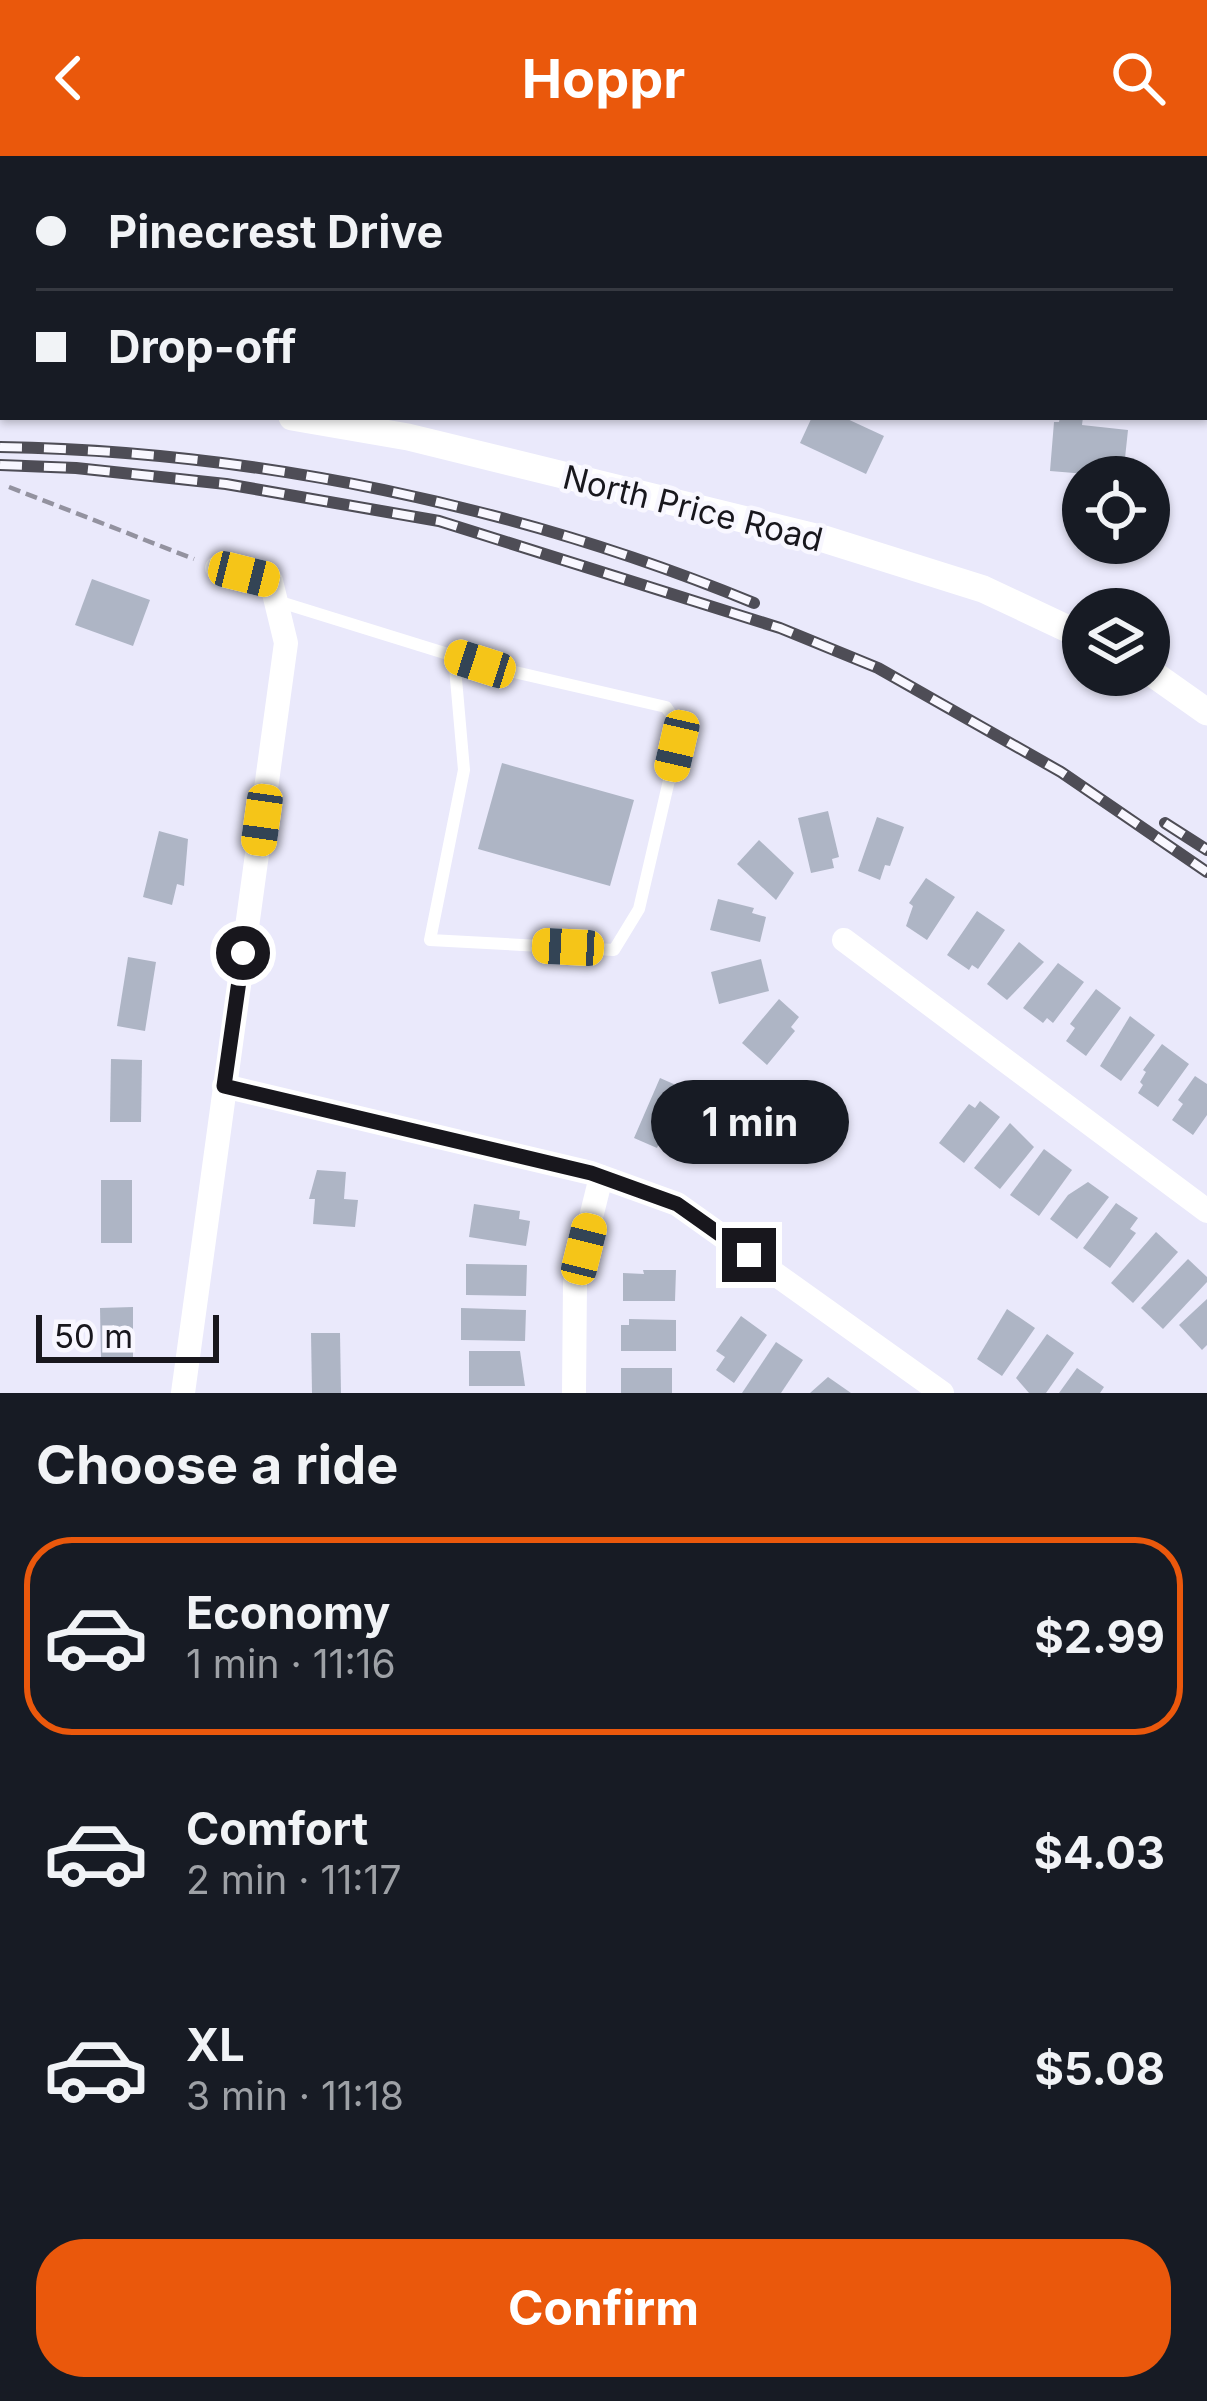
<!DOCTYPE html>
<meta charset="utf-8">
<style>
:root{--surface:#171b24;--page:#242831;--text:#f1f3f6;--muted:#9ea1a6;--line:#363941;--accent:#ea580c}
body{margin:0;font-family:Inter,sans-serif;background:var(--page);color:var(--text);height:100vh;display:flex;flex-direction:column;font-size:45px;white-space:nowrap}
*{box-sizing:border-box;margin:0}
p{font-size:39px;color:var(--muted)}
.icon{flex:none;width:66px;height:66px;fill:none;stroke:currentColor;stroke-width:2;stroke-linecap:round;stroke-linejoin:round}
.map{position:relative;height:1237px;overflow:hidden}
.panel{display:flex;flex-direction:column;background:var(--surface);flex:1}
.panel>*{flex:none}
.hud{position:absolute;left:0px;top:0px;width:1209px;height:264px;box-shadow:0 3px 9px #0004;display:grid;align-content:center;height:264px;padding:0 36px;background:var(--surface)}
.fabs{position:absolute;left:1062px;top:300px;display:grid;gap:24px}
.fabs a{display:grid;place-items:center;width:108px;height:108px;border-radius:50%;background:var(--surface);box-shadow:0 3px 9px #0004;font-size:60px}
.scale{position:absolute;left:36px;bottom:30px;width:183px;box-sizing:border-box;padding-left:12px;border:6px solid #18171d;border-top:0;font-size:33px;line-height:42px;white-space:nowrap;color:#18171d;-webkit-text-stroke:9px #f8f7ff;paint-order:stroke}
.end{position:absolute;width:54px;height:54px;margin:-27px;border:15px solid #18171d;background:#fff;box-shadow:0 0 0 6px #fff}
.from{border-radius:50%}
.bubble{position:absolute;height:84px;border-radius:42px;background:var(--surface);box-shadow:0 3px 9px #0004;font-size:39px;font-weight:700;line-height:84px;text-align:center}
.car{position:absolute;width:36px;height:72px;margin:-36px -18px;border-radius:15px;box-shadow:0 0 9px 3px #0007;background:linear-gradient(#f5c518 24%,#345 0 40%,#f5c518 0 76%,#345 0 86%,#f5c518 0)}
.hud b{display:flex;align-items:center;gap:42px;height:114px;font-size:45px}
.hud b+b{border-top:3px solid var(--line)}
.hud i{width:30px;height:30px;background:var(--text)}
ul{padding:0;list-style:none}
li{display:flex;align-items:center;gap:36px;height:198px;margin:0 24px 18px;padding:0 12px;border:6px solid transparent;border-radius:48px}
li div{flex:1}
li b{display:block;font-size:45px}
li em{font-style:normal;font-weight:700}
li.active{border-color:var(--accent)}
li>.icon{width:108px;height:108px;stroke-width:1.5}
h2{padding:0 36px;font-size:54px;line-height:144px}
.action{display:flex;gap:24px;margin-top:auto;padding:24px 36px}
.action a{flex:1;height:138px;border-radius:48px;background:var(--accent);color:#fff;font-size:48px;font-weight:700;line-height:138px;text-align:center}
header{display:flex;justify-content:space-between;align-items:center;height:156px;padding:0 36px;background:var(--accent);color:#fff;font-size:54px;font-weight:700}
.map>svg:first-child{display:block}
.building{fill:#aeb5c5}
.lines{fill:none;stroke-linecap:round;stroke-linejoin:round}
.path{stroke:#93929f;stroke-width:4.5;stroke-dasharray:12 6;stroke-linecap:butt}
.service{stroke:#fff;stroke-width:12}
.minor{stroke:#fff;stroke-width:24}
.tertiary{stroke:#fff;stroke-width:27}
.rail-casing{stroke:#4e4d56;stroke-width:12}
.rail{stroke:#f8f7ff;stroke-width:8;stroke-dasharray:22;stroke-linecap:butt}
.route{stroke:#18171d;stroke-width:15}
.labels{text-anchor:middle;stroke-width:9;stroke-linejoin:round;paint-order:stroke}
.street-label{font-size:33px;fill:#18171d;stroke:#f8f7ff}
</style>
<header><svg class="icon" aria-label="back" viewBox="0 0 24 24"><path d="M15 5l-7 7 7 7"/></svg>Hoppr<svg class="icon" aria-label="search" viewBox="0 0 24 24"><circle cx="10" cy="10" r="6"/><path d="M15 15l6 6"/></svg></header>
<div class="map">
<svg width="1207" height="1237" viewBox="0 0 1207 1237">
<rect width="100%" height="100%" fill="#eae9fb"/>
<g class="building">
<path d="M812,261H843L884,280L866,318L800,287Z"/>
<path d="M1060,261H1083L1082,269L1128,274L1123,321L1050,315L1054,266H1059Z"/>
<path d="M92,423L150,444L133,490L75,469Z"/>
<path d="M502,607L634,644L610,730L478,693Z"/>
<path d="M828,655L839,701L832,703L834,712L811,717L798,662Z"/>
<path d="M877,661L904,671L890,710L885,709L880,724L858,715Z"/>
<path d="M159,675L188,683L184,730L177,728L172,749L143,741Z"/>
<path d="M759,684L794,717L776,744L737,708Z"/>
<path d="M926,722L955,741L927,784L906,770L913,750L909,747Z"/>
<path d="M718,743L754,752L752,757L766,761L760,786L710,774Z"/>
<path d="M977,755L1005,774L978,813L972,809L969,814L947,799Z"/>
<path d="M1019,786L1044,806L1007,844L987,828Z"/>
<path d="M128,801L156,806L145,875L117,870Z"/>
<path d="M761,803L769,835L719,848L711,816Z"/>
<path d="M1058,807L1084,826L1053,867L1047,862L1043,867L1023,852Z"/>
<path d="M1096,833L1121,852L1086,900L1066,885L1075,872L1070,868Z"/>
<path d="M779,843L799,861L791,871L795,875L767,909L742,887Z"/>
<path d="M1130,860L1155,879L1121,925L1100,910Z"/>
<path d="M1162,888L1189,908L1158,951L1138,937L1143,929L1140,926L1146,916L1143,914Z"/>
<path d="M111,903L142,904L141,966H110Z"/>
<path d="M1195,920L1207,928V959L1193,979L1172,964L1183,948L1178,944Z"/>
<path d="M660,922L685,933L680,945L688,948L672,987L661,983L657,992L634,982Z"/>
<path d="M980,945L1000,961L964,1007L939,987L969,948L975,952Z"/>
<path d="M1010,967L1034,991L1000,1033L974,1012Z"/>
<path d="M1044,993L1072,1014L1039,1060L1010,1039Z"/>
<path d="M317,1014L346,1016L344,1043L358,1044L355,1071L313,1068L315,1043H309Z"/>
<rect x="101" y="1024" width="31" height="63"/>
<path d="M1088,1026L1109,1041L1077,1083L1050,1063L1068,1039Z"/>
<path d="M1116,1047L1138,1062L1130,1073L1136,1077L1110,1112L1083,1092Z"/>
<path d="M474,1048L520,1055L519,1063L530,1065L526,1090L469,1081Z"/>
<path d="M1156,1076L1178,1096L1133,1147L1111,1127Z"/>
<path d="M1188,1103L1207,1121V1126L1163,1173L1141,1152Z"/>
<path d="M466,1108L527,1109L526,1140L466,1139Z"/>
<path d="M643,1114H676L675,1145H623V1117L644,1118Z"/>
<path d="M1207,1143V1189L1202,1194L1179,1169Z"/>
<path d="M133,1151V1203H101L100,1152Z"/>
<path d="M461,1152L526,1154L525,1185L461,1184Z"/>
<path d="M1007,1153L1035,1172L1002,1220L977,1203Z"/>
<path d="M741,1160L767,1179L734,1227L716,1214L725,1201L716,1195Z"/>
<path d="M629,1163L676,1164V1195H621V1169H629Z"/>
<path d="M311,1177H340L341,1237H312Z"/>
<path d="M1047,1178L1074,1197L1046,1237H1029L1016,1222Z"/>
<path d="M776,1186L803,1204L781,1237H742Z"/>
<path d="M469,1195H520L525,1230H469Z"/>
<rect x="621" y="1212" width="51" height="25"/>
<path d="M1077,1212L1104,1231L1100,1237H1059Z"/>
<path d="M828,1221L851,1237H810Z"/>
</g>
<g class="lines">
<path class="path" d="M9,331L194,403"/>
<path class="service" d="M277,445C345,466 412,487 480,508L666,551L675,564L677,590L639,753L614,794L430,784L464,614L454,500"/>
<g class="minor">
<path d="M1057,0L1071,3"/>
<path d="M1143,3L1175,0"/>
<path d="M844,784L1207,1055"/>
<path d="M224,930L591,1017L677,1048L942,1237"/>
<path d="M183,1237L286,487L271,425L217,412"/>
<path d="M574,1237L575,1126L601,1021"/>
</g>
<g class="tertiary">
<path d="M0,221L3,222"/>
<path d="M292,261L408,281L824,383L983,433L1083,480"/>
<path d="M1149,515L1207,556"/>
</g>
<g class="rail-casing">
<g id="rail">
<path d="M0,291C254,295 519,350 754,447"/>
<path d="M0,309L76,312L226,328L439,365L780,472L878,512L1061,616L1207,716"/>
<path d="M1165,667L1207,694"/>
</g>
</g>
<use href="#rail" class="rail"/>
</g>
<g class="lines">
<path class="route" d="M243,797L224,930L591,1017L677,1048L749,1099"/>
</g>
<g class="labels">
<g class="street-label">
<text transform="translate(693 352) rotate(14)" y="12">North Price Road</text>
</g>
</g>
</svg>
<div class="fabs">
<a><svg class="icon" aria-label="locate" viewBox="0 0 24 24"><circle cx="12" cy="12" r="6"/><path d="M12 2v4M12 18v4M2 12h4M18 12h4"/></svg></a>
<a><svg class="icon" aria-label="layers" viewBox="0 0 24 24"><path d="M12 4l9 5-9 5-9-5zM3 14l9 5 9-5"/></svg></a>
</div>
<div class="scale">50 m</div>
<i class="end from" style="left:243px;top:797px"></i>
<i class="end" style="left:749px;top:1099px"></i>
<div class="bubble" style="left:651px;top:924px;width:198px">1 min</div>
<i class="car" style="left:244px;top:418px;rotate:104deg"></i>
<i class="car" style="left:480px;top:508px;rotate:288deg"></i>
<i class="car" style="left:677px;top:590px;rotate:193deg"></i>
<i class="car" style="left:262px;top:664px;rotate:188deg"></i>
<i class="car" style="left:568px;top:791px;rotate:273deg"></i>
<i class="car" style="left:584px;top:1093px;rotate:14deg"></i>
<div class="hud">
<b><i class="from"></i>Pinecrest Drive</b>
<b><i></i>Drop-off</b>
</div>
</div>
<section class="panel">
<h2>Choose a ride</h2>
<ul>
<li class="active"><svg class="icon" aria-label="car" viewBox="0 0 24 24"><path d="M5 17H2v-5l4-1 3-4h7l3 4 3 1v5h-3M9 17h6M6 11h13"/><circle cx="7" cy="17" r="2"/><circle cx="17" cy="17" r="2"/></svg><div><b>Economy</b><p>1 min · 11:16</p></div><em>$2.99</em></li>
<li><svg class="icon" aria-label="car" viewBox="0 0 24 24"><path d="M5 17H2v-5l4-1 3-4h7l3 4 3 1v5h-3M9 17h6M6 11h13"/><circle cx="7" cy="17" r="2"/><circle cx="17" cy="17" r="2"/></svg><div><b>Comfort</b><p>2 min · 11:17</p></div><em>$4.03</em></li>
<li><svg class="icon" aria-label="car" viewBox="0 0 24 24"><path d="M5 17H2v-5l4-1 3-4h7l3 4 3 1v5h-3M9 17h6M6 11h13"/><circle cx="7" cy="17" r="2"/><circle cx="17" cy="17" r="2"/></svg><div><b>XL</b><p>3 min · 11:18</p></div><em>$5.08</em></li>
</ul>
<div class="action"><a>Confirm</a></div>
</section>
